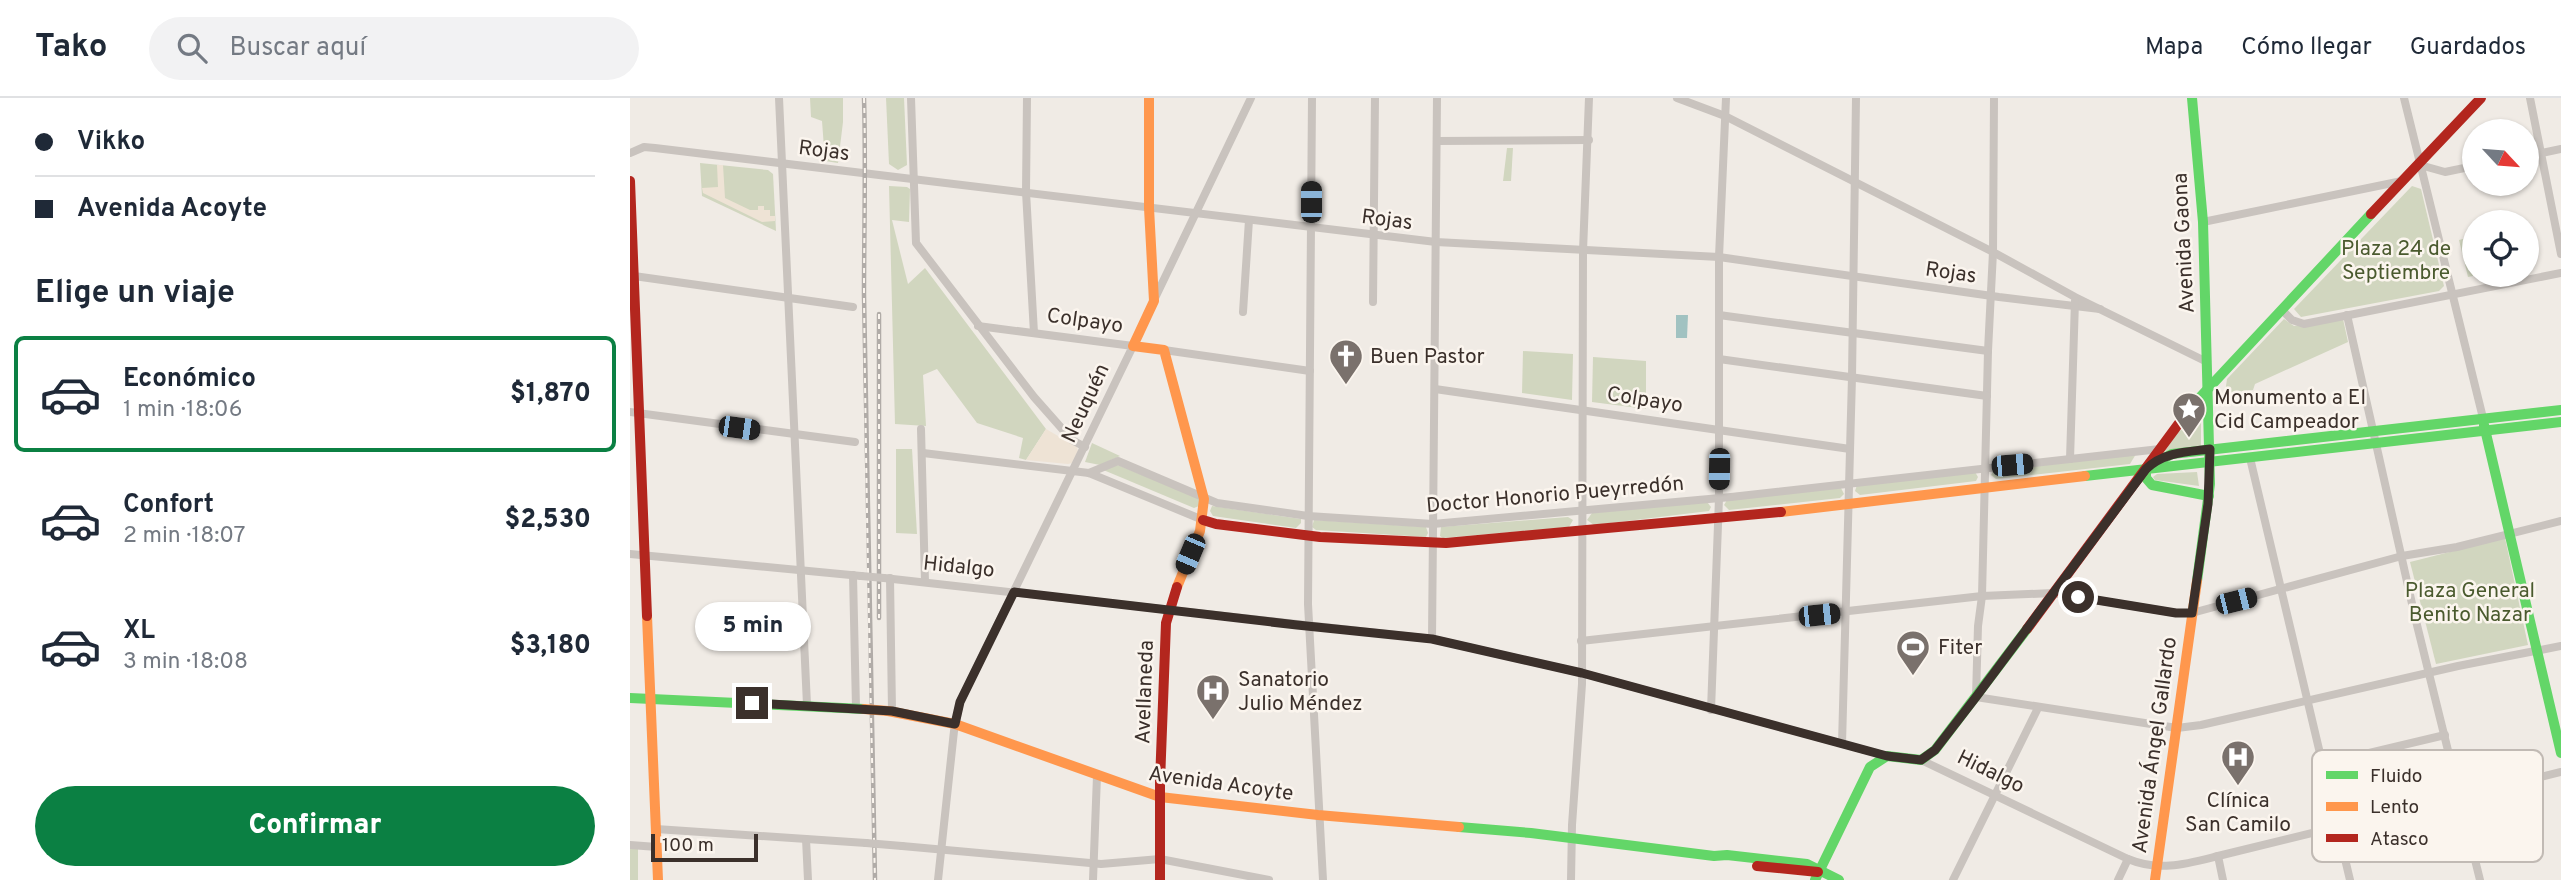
<!DOCTYPE html>
<html lang="es">
<meta charset="utf-8">
<style>
:root{--surface:#fff;--page:#f2f2f3;--text:#1f2937;--muted:#747a83;--line:#e0e1e3;--accent:#0b8043}
body{margin:0;font-family:Overpass,sans-serif;background:var(--page);color:var(--text);height:100vh;display:flex;flex-direction:column;font-size:26px;white-space:nowrap}
*{box-sizing:border-box;margin:0}
p{font-size:23px;color:var(--muted)}
.icon{flex:none;width:38px;height:38px;fill:none;stroke:currentColor;stroke-width:2;stroke-linecap:round;stroke-linejoin:round}
.map{position:relative;flex:1;overflow:hidden}
.side{display:flex;flex-direction:column;background:var(--surface);width:630px}
.side>*{flex:none}
.top-card{display:grid;align-content:center;height:154px;padding:0 35px;background:var(--surface)}
.needle{width:46px;rotate:116deg}
.buttons{position:absolute;left:1832px;top:21px;display:grid;gap:14px}
.buttons a{display:grid;place-items:center;width:77px;height:77px;border-radius:50%;background:var(--surface);box-shadow:0 2px 5px #0004;font-size:35px}
.scale{position:absolute;left:21px;bottom:18px;width:107px;box-sizing:border-box;padding-left:7px;border:4px solid #3b302b;border-top:0;font-size:19px;line-height:24px;white-space:nowrap;color:#3b302b;-webkit-text-stroke:5px #fbf5ee;paint-order:stroke}
.end{position:absolute;width:32px;height:32px;margin:-16px;border:9px solid #3b302b;background:#fff;box-shadow:0 0 0 4px #fff}
.from{border-radius:50%}
.bubble{position:absolute;height:49px;border-radius:24px;background:var(--surface);box-shadow:0 2px 5px #0004;font-size:23px;font-weight:800;line-height:49px;text-align:center}
.car{position:absolute;width:21px;height:42px;margin:-21px -10px;border-radius:9px;box-shadow:0 0 5px 2px #0007;background:linear-gradient(#222 24%,#8ab4d8 0 40%,#222 0 76%,#8ab4d8 0 86%,#222 0)}
.top-card b{display:flex;align-items:center;gap:24px;height:66px;font-size:26px}
.top-card b+b{border-top:2px solid var(--line)}
.top-card i{width:18px;height:18px;background:var(--text)}
ul{padding:0;list-style:none}
li{display:flex;align-items:center;gap:21px;height:116px;margin:0 14px 10px;padding:0 21px;border:4px solid transparent;border-radius:10px}
li div{flex:1}
li b{display:block;font-size:26px}
li em{font-style:normal;font-weight:800}
li.on{border-color:var(--accent)}
li>.icon{width:63px;height:63px;stroke-width:1.5}
h2{padding:0 35px;font-size:32px;line-height:84px}
.action{display:flex;gap:14px;margin-top:auto;padding:14px 35px}
.action a{flex:1;height:80px;border-radius:42px;background:var(--accent);color:#fff;font-size:28px;font-weight:800;line-height:80px;text-align:center}
header{display:flex;align-items:center;gap:42px;box-sizing:border-box;height:98px;padding:0 35px;background:var(--surface);border-bottom:2px solid var(--line)}
header strong{font-size:33px}
nav{display:flex;gap:38px;margin-inline-start:auto;font-size:24px}
.search{width:490px;height:63px;background:var(--page);display:flex;align-items:center;gap:18px;box-sizing:border-box;padding:0 24px;border-radius:38px;color:var(--muted);font-size:26px}
main{display:flex;flex:1;min-height:0}
.map>svg:first-child{display:block}
.green{fill:#d1d6bf}
.plaza{fill:#eee3d5}
.water{fill:#a1c2c1}
.lines{fill:none;stroke-linecap:round;stroke-linejoin:round}
.street{stroke:#c9c3be;stroke-width:8}
.fast{stroke:#63d668;stroke-width:10}
.slow{stroke:#ff974d;stroke-width:10}
.jam{stroke:#b3261e;stroke-width:10}
.rail-casing{stroke:#b1aca8;stroke-width:4.5}
.rail{stroke:#fbf5ee;stroke-width:2;stroke-dasharray:5;stroke-linecap:butt}
.street-bridge{stroke:#c9c3be;stroke-width:8}
.slow-bridge{stroke:#ff974d;stroke-width:10}
.route{stroke:#3b302b;stroke-width:9}
.labels{text-anchor:middle;stroke-width:5;stroke-linejoin:round;paint-order:stroke}
.street-label{font-size:21px;fill:#3b302b;stroke:#fbf5ee}
.park-label{font-size:21px;fill:#4a5a2e;stroke:#fbf5ee}
.poi-label{font-size:21px;fill:#3b302b;stroke:#fbf5ee;text-anchor:start}
.key{fill:#fbf5ee;stroke:#c1bab4;stroke-width:2}
.key-label{font-size:19px;fill:#3b302b}
</style>
<header>
<strong>Tako</strong>
<div class="search"><svg class="icon" aria-label="search" viewBox="0 0 24 24"><circle cx="10" cy="10" r="6"/><path d="M15 15l6 6"/></svg>Buscar aquí</div>
<nav><a>Mapa</a><a>Cómo llegar</a><a>Guardados</a></nav>
</header>
<main>
<section class="side">
<div class="top-card">
<b><i class="from"></i>Vikko</b>
<b><i></i>Avenida Acoyte</b>
</div>
<h2>Elige un viaje</h2>
<ul>
<li class="on"><svg class="icon" aria-label="car" viewBox="0 0 24 24"><path d="M5 17H2v-5l4-1 3-4h7l3 4 3 1v5h-3M9 17h6M6 11h13"/><circle cx="7" cy="17" r="2"/><circle cx="17" cy="17" r="2"/></svg><div><b>Económico</b><p>1 min · 18:06</p></div><em>$1,870</em></li>
<li><svg class="icon" aria-label="car" viewBox="0 0 24 24"><path d="M5 17H2v-5l4-1 3-4h7l3 4 3 1v5h-3M9 17h6M6 11h13"/><circle cx="7" cy="17" r="2"/><circle cx="17" cy="17" r="2"/></svg><div><b>Confort</b><p>2 min · 18:07</p></div><em>$2,530</em></li>
<li><svg class="icon" aria-label="car" viewBox="0 0 24 24"><path d="M5 17H2v-5l4-1 3-4h7l3 4 3 1v5h-3M9 17h6M6 11h13"/><circle cx="7" cy="17" r="2"/><circle cx="17" cy="17" r="2"/></svg><div><b>XL</b><p>3 min · 18:08</p></div><em>$3,180</em></li>
</ul>
<div class="action"><a>Confirmar</a></div>
</section>
<div class="map">
<svg width="1931" height="782" viewBox="0 0 1931 782">
<rect width="100%" height="100%" fill="#f0ebe5"/>
<g class="green">
<path d="M180,0H213V24L208,65L195,63L192,23L181,19Z"/>
<path d="M256,0H274L277,67L268,72L259,66Z"/>
<path d="M877,50H883L881,83H873Z"/>
<path d="M70,65L138,72L143,76L146,133L72,98Z"/>
<path d="M259,88L277,89L280,91L279,124L262,122L278,186L295,170L416,331L396,362L389,360L393,340L347,325L307,271L293,277L296,328L265,326Z"/>
<path d="M1782,88L1791,91L1814,188L1809,193L1671,219L1664,211Z"/>
<path d="M1844,138V177H1848L1838,179L1829,142Z"/>
<path d="M1654,221L1664,228L1713,221L1718,244L1625,286L1623,292L1595,295L1597,281Z"/>
<path d="M893,253L943,256L942,302L892,295Z"/>
<path d="M963,259L1016,263V311L962,304Z"/>
<path d="M1567,313L1571,315V348L1535,353L1548,334L1560,326L1553,328Z"/>
<path d="M462,345L490,358L470,367L455,364Z"/>
<path d="M266,351H282L287,436L266,435Z"/>
<path d="M1506,356L1500,366L1366,381L1361,377L1364,372Z"/>
<path d="M488,367L568,400L570,403L569,408L564,410L471,371Z"/>
<path d="M1345,374L1348,379L1346,383L1230,397L1225,393L1227,387Z"/>
<path d="M1567,374L1569,388L1525,382L1523,379L1527,376Z"/>
<path d="M1211,390L1214,396L1210,400L1099,412L1094,407L1097,402Z"/>
<path d="M1077,404L1081,409L1079,413L964,427L957,422L962,415Z"/>
<path d="M582,408L671,421V425L666,430L583,418L580,413Z"/>
<path d="M938,419L943,422L939,429L813,440L810,438L811,429Z"/>
<path d="M684,422L796,429L798,435L796,439L686,432L682,429Z"/>
<path d="M1875,440L1898,547L1806,566L1780,464Z"/>
<path d="M0,747L8,748V782H0Z"/>
</g>
<g class="plaza">
<path d="M87,67H93L95,100L120,112H128V108H134V112H140V118H145V123L132,124L73,95L72,90L88,89Z"/>
<path d="M416,331L447,349L448,353L442,365L438,366L396,362Z"/>
</g>
<path class="water" d="M1046,217H1058L1057,240H1046Z"/>
<g class="lines">
<g class="street">
<path d="M149,0L177,607"/>
<path d="M281,0L286,145L404,299L442,342L455,349"/>
<path d="M397,0L396,94L404,235"/>
<path d="M682,0L678,506L693,782"/>
<path d="M1047,0L1095,18L1363,154L1445,199L1577,264"/>
<path d="M1364,0L1363,154L1358,253L1352,498L1348,528L1346,599L1547,630L1571,627L1828,568L1931,548"/>
<path d="M1774,0L1853,320"/>
<path d="M1900,0L1931,156"/>
<path d="M807,43L959,42"/>
<path d="M0,55L14,49L25,50L806,144L1089,159L1369,199L1470,211"/>
<path d="M1897,58L1931,51"/>
<path d="M1790,67L1815,74L1844,68"/>
<path d="M1573,124L1772,83"/>
<path d="M4,178L223,209"/>
<path d="M525,200L621,0"/>
<path d="M743,204L745,0"/>
<path d="M1652,212L1662,222L1674,226L1931,175"/>
<path d="M613,214L619,122"/>
<path d="M1089,217L1358,253"/>
<path d="M1717,217L1785,519L1850,782"/>
<path d="M534,252L680,273"/>
<path d="M1089,261L1357,298"/>
<path d="M805,291L1220,351"/>
<path d="M0,314L225,344"/>
<path d="M291,331L295,484"/>
<path d="M293,355L459,375L573,422"/>
<path d="M1620,360L1720,782"/>
<path d="M1440,361L1445,203"/>
<path d="M459,375L488,363L587,405L678,418L803,426L1101,399L1530,351"/>
<path d="M0,456L231,478"/>
<path d="M223,477L226,610"/>
<path d="M254,480L802,541L952,575L1257,658"/>
<path d="M260,480L262,613"/>
<path d="M802,541L807,0"/>
<path d="M951,543L1352,498L1423,495L1546,515H1562L1772,458L1827,449L1931,423"/>
<path d="M1081,612L1089,400V159L1096,0"/>
<path d="M1212,646L1222,279L1226,0"/>
<path d="M1291,662L1498,761C1529,774 1556,766 1588,758L1931,674"/>
<path d="M1693,666L1815,637"/>
<path d="M26,731L236,745"/>
<path d="M176,741L178,782"/>
<path d="M0,747L27,749"/>
<path d="M272,748L471,766L530,761L639,782"/>
<path d="M1588,758L1593,782"/>
<path d="M308,782L324,633L330,604L503,248L348,228"/>
<path d="M463,782L467,678"/>
<path d="M941,782L942,727L952,586L953,153L959,0"/>
<path d="M1323,782L1408,610"/>
<path d="M1488,782L1498,761"/>
</g>
<g class="fast">
<path d="M1562,0L1573,124L1580,386L1567,483"/>
<path d="M1561,309L1741,116"/>
<path d="M1854,327L1931,655"/>
<path d="M1521,367L1542,356L1931,312"/>
<path d="M1516,371V380L1522,387L1579,398"/>
<path d="M1455,378L1931,324"/>
<path d="M0,600L234,611"/>
<path d="M829,729L901,735L1084,758L1097,757L1177,766L1209,782"/>
<path d="M1185,782L1240,669L1257,658L1291,662L1305,652L1397,531"/>
</g>
<g class="slow">
<path d="M519,0V110L524,203L503,248L534,252L574,401L570,433L547,489"/>
<path d="M1151,414L1455,378"/>
<path d="M17,518L28,782"/>
<path d="M258,613L325,626L530,699L688,717L829,729"/>
<path d="M1525,782L1567,483"/>
</g>
<g class="jam">
<path d="M0,83L17,518"/>
<path d="M1741,116L1851,0"/>
<path d="M573,422L586,426L690,439L816,445L1151,414"/>
<path d="M1397,531L1561,309"/>
<path d="M1127,768L1188,774"/>
<path d="M530,782V684L536,525L547,489"/>
</g>
<g class="rail-casing">
<g id="rail">
<path d="M234,0C236,66 234,131 234,197C236,392 240,587 245,782"/>
<path d="M249,216V520"/>
</g>
</g>
<use href="#rail" class="rail"/>
<g class="street-bridge">
<path d="M231,478L254,480"/>
<path d="M236,745L272,748"/>
</g>
<path class="slow-bridge" d="M234,611L258,613"/>
</g>
<g class="lines">
<path class="route" d="M122,605L262,613L325,626L330,604L384,494L667,527L802,541L952,575L1257,658L1291,662L1305,652L1346,599L1516,371C1534,354 1556,354 1580,351L1578,406L1562,515H1546L1448,499"/>
</g>
<defs>
<g id="church-pin" transform="scale(1.75)"><path d="M0 17L-7.5 6A9.5 9.5 0 1 1 7.5 6Z" fill="#7a716c" stroke="#fbf5ee"/><path d="M-1.2-6h2.4v3.5h3.3v2.4h-3.3V6h-2.4V-.1h-3.3v-2.4h3.3Z" fill="#fff"/></g>
<g id="sight-pin" transform="scale(1.75)"><path d="M0 17L-7.5 6A9.5 9.5 0 1 1 7.5 6Z" fill="#7a716c" stroke="#fbf5ee"/><path d="M0-6L1.8-2.2L6-1.7L2.9 1.2L3.7 5.4L0 3.3L-3.7 5.4L-2.9 1.2L-6-1.7L-1.8-2.2Z" fill="#fff"/></g>
<g id="stadium-pin" transform="scale(1.75)"><path d="M0 17L-7.5 6A9.5 9.5 0 1 1 7.5 6Z" fill="#7a716c" stroke="#fbf5ee"/><path d="M0-5a6.5 5 0 1 0 0 10a6.5 5 0 1 0 0-10ZM-3.5-1.8h7v3.6h-7Z" fill="#fff"/></g>
<g id="hospital-pin" transform="scale(1.75)"><path d="M0 17L-7.5 6A9.5 9.5 0 1 1 7.5 6Z" fill="#7a716c" stroke="#fbf5ee"/><path d="M-5-5h3v3.5h4V-5h3V5h-3V1.5h-4V5h-3Z" fill="#fff"/></g>
</defs>
<g fill-rule="evenodd">
<use href="#church-pin" x="716" y="258"/>
<use href="#sight-pin" x="1559" y="311"/>
<use href="#stadium-pin" x="1283" y="549"/>
<use href="#hospital-pin" x="583" y="593"/>
<use href="#hospital-pin" x="1608" y="659"/>
</g>
<g class="labels">
<g class="street-label">
<text transform="translate(194 52) rotate(7)" y="7">Rojas</text>
<text transform="translate(757 121) rotate(7)" y="7">Rojas</text>
<text transform="translate(1553 145) rotate(-93)" y="7">Avenida Gaona</text>
<text transform="translate(1321 174) rotate(8)" y="7">Rojas</text>
<text transform="translate(455 222) rotate(8)" y="7">Colpayo</text>
<text transform="translate(1015 301) rotate(9)" y="7">Colpayo</text>
<text transform="translate(455 305) rotate(-65)" y="7">Neuquén</text>
<text transform="translate(925 396) rotate(-5)" y="7">Doctor Honorio Pueyrredón</text>
<text transform="translate(329 468) rotate(6)" y="7">Hidalgo</text>
<text transform="translate(514 594) rotate(-88)" y="7">Avellaneda</text>
<text transform="translate(1524 647) rotate(-82)" y="7">Avenida Ángel Gallardo</text>
<text transform="translate(1361 673) rotate(26)" y="7">Hidalgo</text>
<text transform="translate(591 685) rotate(8)" y="7">Avenida Acoyte</text>
</g>
<g class="park-label">
<text x="1766" y="157">Plaza 24 de<tspan x="1766" dy="24">Septiembre</tspan></text>
<text x="1840" y="499">Plaza General<tspan x="1840" dy="24">Benito Nazar</tspan></text>
</g>
<g class="poi-label">
<text x="740" y="265">Buen Pastor</text>
<text x="1584" y="306">Monumento a El<tspan x="1584" dy="24">Cid Campeador</tspan></text>
<text x="1308" y="556">Fiter</text>
<text x="608" y="588">Sanatorio<tspan x="608" dy="24">Julio Méndez</tspan></text>
<text x="1608" y="709" text-anchor="middle">Clínica<tspan x="1608" dy="24">San Camilo</tspan></text>
</g>
</g>
<rect x="1682" y="652" width="231" height="112" rx="10" class="key"/>
<rect x="1696" y="673" width="32" height="8" fill="#63d668"/>
<rect x="1696" y="704" width="32" height="9" fill="#ff974d"/>
<rect x="1696" y="736" width="32" height="8" fill="#b3261e"/>
<g class="key-label">
<text x="1740" y="684">Fluido</text>
<text x="1740" y="715">Lento</text>
<text x="1740" y="747">Atasco</text>
</g>
</svg>
<div class="buttons">
<a><svg class="needle" viewBox="-14 -14 28 28"><path d="M0-13l5 13h-10z" fill="#e53935"/><path d="M0 13l5-13h-10z" fill="#747a83"/></svg></a>
<a><svg class="icon" aria-label="locate" viewBox="0 0 24 24"><circle cx="12" cy="12" r="6"/><path d="M12 2v4M12 18v4M2 12h4M18 12h4"/></svg></a>
</div>
<div class="scale">100 m</div>
<i class="end from" style="left:1448px;top:499px"></i>
<i class="end" style="left:122px;top:605px"></i>
<div class="bubble" style="left:65px;top:504px;width:116px">5 min</div>
<i class="car" style="left:681px;top:104px;rotate:0deg"></i>
<i class="car" style="left:109px;top:330px;rotate:98deg"></i>
<i class="car" style="left:1382px;top:367px;rotate:85deg"></i>
<i class="car" style="left:1089px;top:371px;rotate:181deg"></i>
<i class="car" style="left:560px;top:456px;rotate:203deg"></i>
<i class="car" style="left:1606px;top:503px;rotate:76deg"></i>
<i class="car" style="left:1189px;top:517px;rotate:84deg"></i>
</div>
</main>
